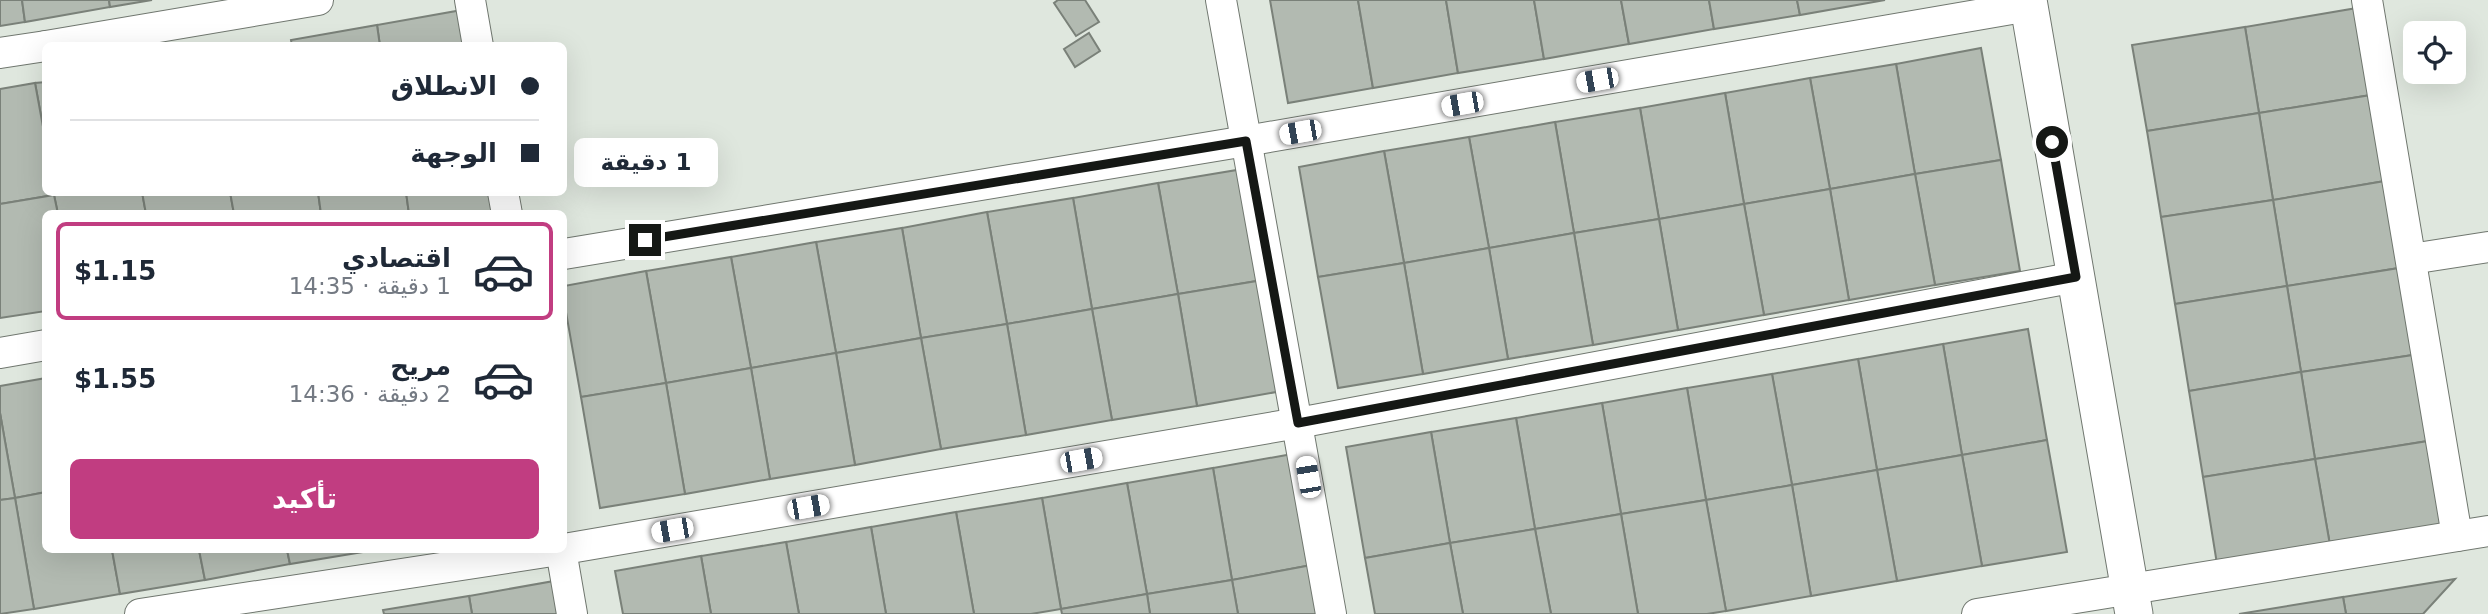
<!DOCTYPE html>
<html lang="ar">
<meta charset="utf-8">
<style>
:root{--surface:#fff;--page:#f2f2f3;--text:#1f2937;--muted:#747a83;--line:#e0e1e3;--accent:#c13d81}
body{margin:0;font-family:"DejaVu Sans",Cairo,sans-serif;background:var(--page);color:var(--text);direction:rtl;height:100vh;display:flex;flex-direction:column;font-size:26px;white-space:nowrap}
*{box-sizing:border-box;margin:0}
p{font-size:23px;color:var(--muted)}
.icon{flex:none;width:38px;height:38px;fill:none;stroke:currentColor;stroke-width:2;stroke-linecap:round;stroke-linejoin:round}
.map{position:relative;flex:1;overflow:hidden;direction:ltr}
.side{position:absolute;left:42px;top:210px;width:525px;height:343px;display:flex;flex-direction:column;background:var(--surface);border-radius:10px;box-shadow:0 7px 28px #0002;direction:rtl}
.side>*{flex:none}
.top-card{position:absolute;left:42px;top:42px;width:525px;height:154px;border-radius:10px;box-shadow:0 7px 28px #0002;direction:rtl;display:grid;align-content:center;height:154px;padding:0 28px;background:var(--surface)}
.tools{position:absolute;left:2403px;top:21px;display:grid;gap:14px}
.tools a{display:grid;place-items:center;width:63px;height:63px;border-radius:10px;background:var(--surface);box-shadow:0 7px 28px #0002;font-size:35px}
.end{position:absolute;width:32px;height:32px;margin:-16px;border:9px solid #151815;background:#fff;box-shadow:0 0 0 4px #fff}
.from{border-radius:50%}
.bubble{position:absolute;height:49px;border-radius:10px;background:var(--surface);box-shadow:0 7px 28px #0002;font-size:23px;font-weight:700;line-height:49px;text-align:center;direction:rtl}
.car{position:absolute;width:21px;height:42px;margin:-21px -10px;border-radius:9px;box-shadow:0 0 5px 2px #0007;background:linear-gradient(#fff 24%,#345 0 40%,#fff 0 76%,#345 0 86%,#fff 0)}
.top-card b{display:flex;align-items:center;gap:24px;height:66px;font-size:26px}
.top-card b+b{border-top:2px solid var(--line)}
.top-card i{width:18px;height:18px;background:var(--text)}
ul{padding:12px 0 0;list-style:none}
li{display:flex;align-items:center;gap:21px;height:98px;margin:0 14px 10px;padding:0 14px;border:4px solid transparent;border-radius:10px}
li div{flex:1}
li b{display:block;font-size:26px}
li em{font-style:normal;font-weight:700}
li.current{border-color:var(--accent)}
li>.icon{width:63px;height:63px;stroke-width:1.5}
.action{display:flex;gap:14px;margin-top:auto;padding:14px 28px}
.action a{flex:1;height:80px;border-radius:10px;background:var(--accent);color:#fff;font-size:28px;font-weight:700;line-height:80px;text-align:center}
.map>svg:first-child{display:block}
.building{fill:#b2bab1;stroke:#7a8179;stroke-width:2}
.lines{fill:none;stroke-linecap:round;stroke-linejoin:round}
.minor-casing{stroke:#70776f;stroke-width:32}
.tertiary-casing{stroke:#70776f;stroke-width:39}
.minor{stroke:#fff;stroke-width:30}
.tertiary{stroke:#fff;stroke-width:37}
.route{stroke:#151815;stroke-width:9}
</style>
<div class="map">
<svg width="2488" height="614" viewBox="0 0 2488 614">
<rect width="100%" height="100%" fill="#dfe7de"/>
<g class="building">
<path d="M0,0H22L25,22L0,26Z"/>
<path d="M22,0H109L110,7L25,22Z"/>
<path d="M109,0H152L110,7Z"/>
<path d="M1058,0H1085L1099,22L1076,36L1054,3Z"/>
<path d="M1270,0H1358L1373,88L1288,103Z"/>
<path d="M1358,0H1446L1458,73L1373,88Z"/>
<path d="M1446,0H1534L1544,59L1458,73Z"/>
<path d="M1534,0H1621L1629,44L1544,59Z"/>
<path d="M1621,0H1709L1714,29L1629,44Z"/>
<path d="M1709,0H1797L1800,15L1714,29Z"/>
<path d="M1797,0H1885L1800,15Z"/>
<path d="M2357,8L2371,95L2259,113L2245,27Z"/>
<path d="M462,10L468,46H380L377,25Z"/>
<path d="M377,25L380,46H292L291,40Z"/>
<path d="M2245,27L2259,113L2147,131L2132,45Z"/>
<path d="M1089,33L1100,51L1075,67L1064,49Z"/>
<path d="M1981,48L2001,160L1915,174L1896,64Z"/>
<path d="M1896,64L1915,174L1830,189L1810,78Z"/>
<path d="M1810,78L1830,189L1744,204L1725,93Z"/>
<path d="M46,82V143L35,83Z"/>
<path d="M35,83L46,143V192H54V195L0,204V89Z"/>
<path d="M1725,93L1744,204L1659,219L1640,108Z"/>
<path d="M2371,95L2385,181L2273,200L2259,113Z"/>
<path d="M1640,108L1659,219L1574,233L1555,122Z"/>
<path d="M2259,113L2273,200L2161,217L2147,131Z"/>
<path d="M1555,122L1574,233L1489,248L1469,137Z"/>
<path d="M1469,137L1489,248L1404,263L1384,151Z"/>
<path d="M1384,151L1404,263L1318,277L1299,167Z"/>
<path d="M2001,160L2020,271L1935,285L1915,174Z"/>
<path d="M1243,169L1263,280L1178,294L1158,183Z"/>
<path d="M1915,174L1935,285L1849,300L1830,189Z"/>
<path d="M2385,181L2399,268L2287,286L2273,200Z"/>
<path d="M1158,183L1178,294L1092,309L1073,198Z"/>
<path d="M1830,189L1849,300L1764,315L1744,204Z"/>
<path d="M67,192H142L146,214H58L54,195Z"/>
<path d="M142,192H230L234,214H146Z"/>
<path d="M230,192H318L321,214H234Z"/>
<path d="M318,192H406L409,214H321Z"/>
<path d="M406,192H493L497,214H409Z"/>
<path d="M54,195L58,214H46V311L0,318V204Z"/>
<path d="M1073,198L1092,309L1007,324L987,212Z"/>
<path d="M2273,200L2287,286L2175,304L2161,217Z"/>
<path d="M1744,204L1764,315L1678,330L1659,219Z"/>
<path d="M987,212L1007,324L921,338L902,228Z"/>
<path d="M1659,219L1678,330L1593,345L1574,233Z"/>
<path d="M902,228L921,338L836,353L816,242Z"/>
<path d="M1574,233L1593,345L1508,359L1489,248Z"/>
<path d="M816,242L836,353L751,368L731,257Z"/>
<path d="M1489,248L1508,359L1423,374L1404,263Z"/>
<path d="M731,257L751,368L666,383L646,271Z"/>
<path d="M1404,263L1423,374L1338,388L1318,277Z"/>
<path d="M2399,268L2413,355L2301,372L2287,286Z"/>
<path d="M646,271L666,383L581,397L564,301V286Z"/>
<path d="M1263,280L1282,391L1197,406L1178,294Z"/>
<path d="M2287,286L2301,372L2189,391L2175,304Z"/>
<path d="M1178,294L1197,406L1112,420L1092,309Z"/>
<path d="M1092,309L1112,420L1026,435L1007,324Z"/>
<path d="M1007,324L1026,435L941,449L921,338Z"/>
<path d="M2028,329L2047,440L1962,455L1943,344Z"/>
<path d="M921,338L941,449L855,465L836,353Z"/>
<path d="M1943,344L1962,455L1877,470L1858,359Z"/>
<path d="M836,353L855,465L770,479L751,368Z"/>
<path d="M2413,355L2428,441L2315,459L2301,372Z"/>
<path d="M1858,359L1877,470L1792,485L1772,374Z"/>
<path d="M751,368L770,479L685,494L666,383Z"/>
<path d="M2301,372L2315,459L2203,477L2189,391Z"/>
<path d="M1772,374L1792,485L1706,500L1687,388Z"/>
<path d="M46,378V492L15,498L0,413V386Z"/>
<path d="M666,383L685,494L600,508L581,397Z"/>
<path d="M1687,388L1706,500L1621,514L1602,403Z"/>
<path d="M1602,403L1621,514L1535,529L1516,418Z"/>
<path d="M0,413L15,498L0,500Z"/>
<path d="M1516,418L1535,529L1450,543L1431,432Z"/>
<path d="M1431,432L1450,543L1365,558L1346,447Z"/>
<path d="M2047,440L2067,552L1982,566L1962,455Z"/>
<path d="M2428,441L2442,528L2330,545L2315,459Z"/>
<path d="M1298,453L1317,564L1232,580L1213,468Z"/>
<path d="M1962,455L1982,566L1897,581L1877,470Z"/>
<path d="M2315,459L2330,545L2217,564L2203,477Z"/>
<path d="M1213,468L1232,580L1147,594L1127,483Z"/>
<path d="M1877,470L1897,581L1811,596L1792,485Z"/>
<path d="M1127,483L1147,594L1061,609L1042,498Z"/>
<path d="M1792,485L1811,596L1726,611L1706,500Z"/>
<path d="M46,492V550H112L120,594L34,609L15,498Z"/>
<path d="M15,498L34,609L0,614V500Z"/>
<path d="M1042,498L1061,609L1031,614H974L956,512Z"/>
<path d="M1706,500L1726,611L1707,614H1638L1621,514Z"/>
<path d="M956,512L974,614H886L871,527Z"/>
<path d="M1621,514L1638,614H1551L1535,529Z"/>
<path d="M871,527L886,614H799L786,542Z"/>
<path d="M1535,529L1551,614H1463L1450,543Z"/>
<path d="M786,542L799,614H711L701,556Z"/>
<path d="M1450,543L1463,614H1375L1365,558Z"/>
<path d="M112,550H199L205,580L120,594Z"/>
<path d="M199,550H287L290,564L205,580Z"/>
<path d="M287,550H375L290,564Z"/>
<path d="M701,556L711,614H623L615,571Z"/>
<path d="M1317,564L1326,614H1238L1232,580Z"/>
<path d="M2455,579L2423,614H2346L2343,597Z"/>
<path d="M1232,580L1238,614H1150L1147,594Z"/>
<path d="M554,581L560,614H472L469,596Z"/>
<path d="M1147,594L1150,614H1062L1061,609Z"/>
<path d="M469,596L472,614H384L383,610Z"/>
<path d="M2343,597L2346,614H2239Z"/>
</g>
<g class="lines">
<g class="minor-casing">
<g id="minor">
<path d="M470,0L478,46"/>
<path d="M1221,0L1331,614"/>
<path d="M2367,0L2457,536"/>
<path d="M46,46L318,0"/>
<path d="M0,53L46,46"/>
<path d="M503,192L507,214"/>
<path d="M564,254L1246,141L2029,6"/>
<path d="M2411,259L2488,247"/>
<path d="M0,353L46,345"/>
<path d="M564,549L1298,423L2076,277"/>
<path d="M561,550L572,614"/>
<path d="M140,614L559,550"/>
<path d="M1977,614L2488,531"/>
</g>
</g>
<g class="tertiary-casing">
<path id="tertiary" d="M2028,0L2134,614"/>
</g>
<use href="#minor" class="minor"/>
<use href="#tertiary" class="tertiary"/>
</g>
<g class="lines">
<path class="route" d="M645,240L1246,141L1298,423L2076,277L2052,142"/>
</g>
</svg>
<div class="tools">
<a><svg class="icon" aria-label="locate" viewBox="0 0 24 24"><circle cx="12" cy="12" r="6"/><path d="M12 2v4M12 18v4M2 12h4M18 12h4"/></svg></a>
</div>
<i class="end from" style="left:2052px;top:142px"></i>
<i class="end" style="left:645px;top:240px"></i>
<div class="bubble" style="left:574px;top:138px;width:144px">1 دقيقة</div>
<i class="car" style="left:1597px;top:80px;rotate:260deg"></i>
<i class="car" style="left:1462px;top:104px;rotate:260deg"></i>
<i class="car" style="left:1300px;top:132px;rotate:260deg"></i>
<i class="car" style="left:1081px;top:460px;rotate:80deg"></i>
<i class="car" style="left:1308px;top:477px;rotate:350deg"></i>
<i class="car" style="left:808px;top:507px;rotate:80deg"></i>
<i class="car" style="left:672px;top:530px;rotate:260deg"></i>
<div class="top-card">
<b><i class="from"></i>الانطلاق</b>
<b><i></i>الوجهة</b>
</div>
<section class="side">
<ul>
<li class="current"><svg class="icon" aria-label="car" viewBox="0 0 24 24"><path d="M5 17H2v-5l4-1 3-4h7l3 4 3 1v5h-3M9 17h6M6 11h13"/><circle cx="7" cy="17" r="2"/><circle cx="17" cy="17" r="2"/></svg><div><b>اقتصادي</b><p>1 دقيقة · 14:35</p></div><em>$1.15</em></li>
<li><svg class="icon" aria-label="car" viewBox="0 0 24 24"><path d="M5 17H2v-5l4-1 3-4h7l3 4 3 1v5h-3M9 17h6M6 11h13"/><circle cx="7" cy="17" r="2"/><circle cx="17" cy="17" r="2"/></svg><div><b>مريح</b><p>2 دقيقة · 14:36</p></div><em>$1.55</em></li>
</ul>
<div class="action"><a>تأكيد</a></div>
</section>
</div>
